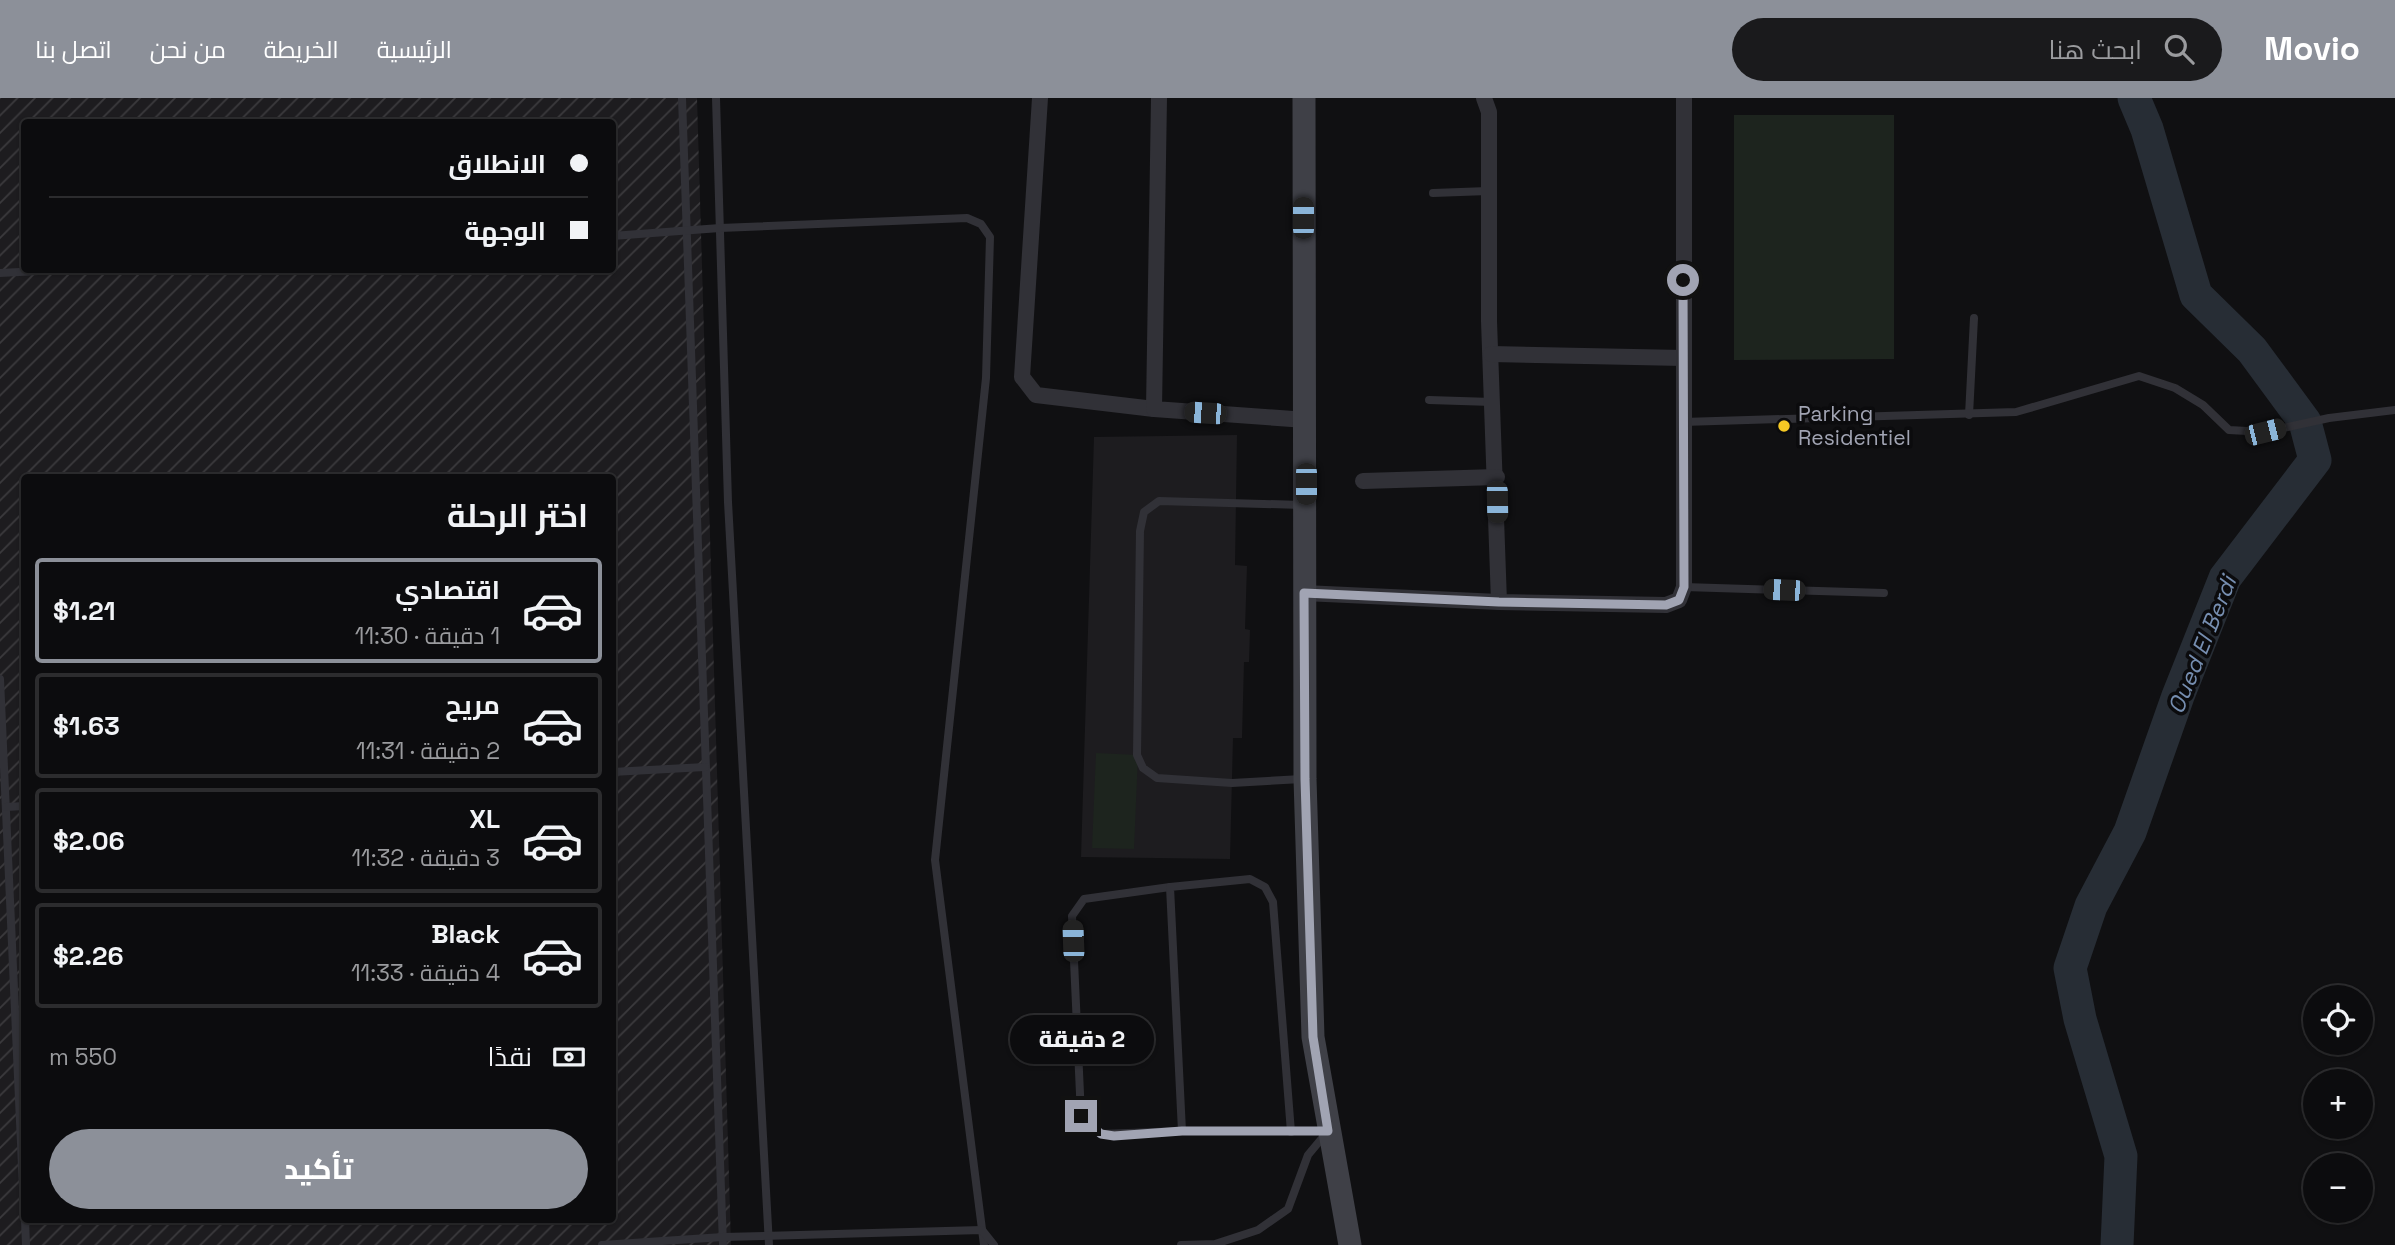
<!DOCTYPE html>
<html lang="ar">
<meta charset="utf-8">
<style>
:root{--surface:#0c0c0e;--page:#1a1a1c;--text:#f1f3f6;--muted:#9a9b9e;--line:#2c2c2e;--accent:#8c9099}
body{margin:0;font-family:"Space Grotesk",Cairo,sans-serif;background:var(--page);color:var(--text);direction:rtl;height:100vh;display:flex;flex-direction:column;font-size:26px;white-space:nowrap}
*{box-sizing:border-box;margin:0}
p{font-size:23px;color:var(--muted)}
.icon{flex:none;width:38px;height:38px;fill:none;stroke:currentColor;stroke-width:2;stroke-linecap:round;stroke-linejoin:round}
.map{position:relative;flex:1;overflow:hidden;direction:ltr}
.side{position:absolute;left:21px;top:376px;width:595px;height:749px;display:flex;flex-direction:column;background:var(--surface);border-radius:7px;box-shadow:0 2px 5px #0004,0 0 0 2px var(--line);direction:rtl}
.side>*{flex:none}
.hud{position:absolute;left:21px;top:21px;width:595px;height:154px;border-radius:7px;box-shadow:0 2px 5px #0004,0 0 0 2px var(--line);direction:rtl;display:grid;align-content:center;height:154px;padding:0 28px;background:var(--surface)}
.buttons{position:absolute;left:2303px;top:887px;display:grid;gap:14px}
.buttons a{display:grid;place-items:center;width:70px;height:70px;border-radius:50%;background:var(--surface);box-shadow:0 2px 5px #0004,0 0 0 2px var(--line);font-size:35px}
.end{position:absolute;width:32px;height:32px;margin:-16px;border:9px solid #a1a4b3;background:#111;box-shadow:0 0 0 4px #111}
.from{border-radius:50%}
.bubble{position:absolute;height:49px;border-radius:24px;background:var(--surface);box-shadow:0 2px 5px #0004,0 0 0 2px var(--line);font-size:23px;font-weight:800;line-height:49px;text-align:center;direction:rtl}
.car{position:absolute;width:21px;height:42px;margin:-21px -10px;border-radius:9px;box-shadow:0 0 5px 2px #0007;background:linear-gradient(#222 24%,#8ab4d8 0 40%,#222 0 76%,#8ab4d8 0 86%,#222 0)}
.hud b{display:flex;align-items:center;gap:24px;height:66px;font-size:26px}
.hud b+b{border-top:2px solid var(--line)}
.hud i{width:18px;height:18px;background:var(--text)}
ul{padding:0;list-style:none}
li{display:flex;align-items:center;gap:21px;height:105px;margin:0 14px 10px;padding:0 14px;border:4px solid var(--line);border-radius:7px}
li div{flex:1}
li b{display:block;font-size:26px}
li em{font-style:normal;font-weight:800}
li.on{border-color:var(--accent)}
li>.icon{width:63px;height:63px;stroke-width:1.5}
h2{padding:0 28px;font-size:32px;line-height:84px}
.pay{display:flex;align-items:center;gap:18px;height:77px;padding:0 28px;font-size:26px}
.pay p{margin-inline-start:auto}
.primary-button{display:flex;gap:14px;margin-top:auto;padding:14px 28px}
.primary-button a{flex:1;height:80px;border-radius:42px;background:var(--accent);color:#fff;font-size:28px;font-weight:800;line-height:80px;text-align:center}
header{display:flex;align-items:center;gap:42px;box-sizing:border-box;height:98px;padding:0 35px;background:var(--accent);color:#fff}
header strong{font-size:33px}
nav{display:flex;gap:38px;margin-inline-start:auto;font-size:24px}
.search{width:490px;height:63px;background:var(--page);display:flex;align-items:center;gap:18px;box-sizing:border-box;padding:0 24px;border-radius:38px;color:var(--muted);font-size:26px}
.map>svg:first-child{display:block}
.built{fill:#1d1c1f}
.industrial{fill:url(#industrial-furrows);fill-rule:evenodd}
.green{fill:#1d241e}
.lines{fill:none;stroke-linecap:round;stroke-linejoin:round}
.river{stroke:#272d35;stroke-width:33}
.service{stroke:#313137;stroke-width:8}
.minor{stroke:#313137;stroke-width:16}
.secondary{stroke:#3f4047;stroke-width:23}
.route{stroke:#a1a4b3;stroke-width:9}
.poi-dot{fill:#f6c924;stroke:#0b0b0d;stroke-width:2.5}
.labels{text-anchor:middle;stroke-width:7;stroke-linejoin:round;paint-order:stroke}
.poi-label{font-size:21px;fill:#a1a4b3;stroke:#0b0b0d;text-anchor:start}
.water-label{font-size:23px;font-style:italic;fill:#768eb0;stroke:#0b0b0d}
</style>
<header>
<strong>Movio</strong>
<div class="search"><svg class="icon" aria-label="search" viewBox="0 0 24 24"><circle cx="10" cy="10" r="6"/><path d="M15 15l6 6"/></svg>ابحث هنا</div>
<nav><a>الرئيسية</a><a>الخريطة</a><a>من نحن</a><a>اتصل بنا</a></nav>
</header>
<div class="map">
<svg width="2395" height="1147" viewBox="0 0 2395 1147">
<defs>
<pattern id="industrial-furrows" width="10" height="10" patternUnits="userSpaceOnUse" patternTransform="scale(1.75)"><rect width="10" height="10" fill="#1d1c1f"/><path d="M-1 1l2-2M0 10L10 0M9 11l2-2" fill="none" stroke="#3b3a3d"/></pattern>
</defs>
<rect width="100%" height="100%" fill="#101012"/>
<path class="built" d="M1237,337L1235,467L1247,468L1245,531L1250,532L1249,564H1244L1242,640H1233L1230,761L1081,759L1094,339Z"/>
<path class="industrial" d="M0,0H697L731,1147H0ZM24,24H612V172H24ZM24,380H612V1122H24Z"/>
<g class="green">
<path d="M1734,17H1894V261L1734,262Z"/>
<path d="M1096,655L1138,657L1134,751L1092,750Z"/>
</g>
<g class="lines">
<path class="river" d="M2117,1147L2121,1058L2080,921L2070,870L2091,808L2130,734L2178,598L2225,480L2315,362L2305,324L2252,252L2196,197L2147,31L2134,0"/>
<g class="service">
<path d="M682,0L723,1147"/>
<path d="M716,0L728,404L769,1147"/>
<path d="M1433,95L1488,93"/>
<path d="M612,138L720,130L967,120L981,126L990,139L986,280L935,762L984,1147"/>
<path d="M0,175L58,172"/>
<path d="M1429,302L1492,304"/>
<path d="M1969,317L1974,220"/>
<path d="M1683,324L2016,314L2139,278L2175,290L2203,307L2229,332L2265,334L2329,320L2395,312"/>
<path d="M1684,489L1884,495"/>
<path d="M0,581L24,1112"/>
<path d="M612,674L705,669"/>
<path d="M1302,681L1232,685L1157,680L1143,670L1137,657L1140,433L1144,414L1159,403L1302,407"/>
<path d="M6,709L24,708"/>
<path d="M1170,789L1084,801L1072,818L1081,1018L1101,1036L1182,1033"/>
<path d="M25,1122L26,1147"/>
<path d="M602,1147L723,1139L982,1132L994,1147"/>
<path d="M1181,1147L1215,1146L1258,1132L1288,1111L1308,1057L1328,1033H1182L1170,789L1250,781L1265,789L1273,804L1291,1034"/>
</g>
<g class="minor">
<path d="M1040,0L1022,279L1036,297L1154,311"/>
<path d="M1159,0L1154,311L1306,322"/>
<path d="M1484,0L1489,14V223L1499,504"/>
<path d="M1491,256L1683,260"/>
<path d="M1363,383L1497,379"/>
<path d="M1304,495L1499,504L1666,507L1679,502L1684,489V0"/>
</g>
<path class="secondary" d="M1304,0L1305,681L1313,939L1350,1147"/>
</g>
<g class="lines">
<path class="route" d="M1081,1018L1101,1036L1114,1038L1182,1033H1328L1313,939L1305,681L1304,495L1499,504L1666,507L1679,502L1684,489L1683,182"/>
</g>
<circle class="poi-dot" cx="1784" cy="328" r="7"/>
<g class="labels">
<g class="poi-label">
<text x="1798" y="323">Parking<tspan x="1798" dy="24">Residentiel</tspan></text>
</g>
<g class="water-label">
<text transform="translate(2202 547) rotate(-68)" y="8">Oued El Berdi</text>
</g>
</g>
</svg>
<div class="buttons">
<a><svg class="icon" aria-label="locate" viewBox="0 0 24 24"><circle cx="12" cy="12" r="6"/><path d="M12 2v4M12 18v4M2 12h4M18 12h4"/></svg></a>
<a>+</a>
<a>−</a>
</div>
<i class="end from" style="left:1683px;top:182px"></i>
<i class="end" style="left:1081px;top:1018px"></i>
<div class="bubble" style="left:1010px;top:917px;width:144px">2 دقيقة</div>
<i class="car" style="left:1303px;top:120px;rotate:0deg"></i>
<i class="car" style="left:1205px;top:315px;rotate:274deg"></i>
<i class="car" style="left:2265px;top:334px;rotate:76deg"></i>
<i class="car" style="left:1306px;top:386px;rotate:180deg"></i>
<i class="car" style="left:1497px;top:404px;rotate:179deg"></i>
<i class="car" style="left:1784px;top:492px;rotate:272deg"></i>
<i class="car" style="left:1073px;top:843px;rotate:358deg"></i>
<div class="hud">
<b><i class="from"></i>الانطلاق</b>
<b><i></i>الوجهة</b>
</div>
<section class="side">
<h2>اختر الرحلة</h2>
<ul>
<li class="on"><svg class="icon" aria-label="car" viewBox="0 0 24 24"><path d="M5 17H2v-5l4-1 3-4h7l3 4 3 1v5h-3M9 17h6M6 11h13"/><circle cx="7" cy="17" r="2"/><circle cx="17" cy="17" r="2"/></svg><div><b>اقتصادي</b><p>1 دقيقة · 11:30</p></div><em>$1.21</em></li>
<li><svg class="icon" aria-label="car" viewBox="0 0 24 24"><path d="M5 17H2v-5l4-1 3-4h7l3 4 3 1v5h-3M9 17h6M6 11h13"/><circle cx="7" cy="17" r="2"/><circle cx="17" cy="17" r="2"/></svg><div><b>مريح</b><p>2 دقيقة · 11:31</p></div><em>$1.63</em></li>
<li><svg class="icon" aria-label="car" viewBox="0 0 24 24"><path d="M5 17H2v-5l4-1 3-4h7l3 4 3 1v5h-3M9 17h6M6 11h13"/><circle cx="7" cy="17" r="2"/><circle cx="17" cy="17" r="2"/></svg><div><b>XL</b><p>3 دقيقة · 11:32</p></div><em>$2.06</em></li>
<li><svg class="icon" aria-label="car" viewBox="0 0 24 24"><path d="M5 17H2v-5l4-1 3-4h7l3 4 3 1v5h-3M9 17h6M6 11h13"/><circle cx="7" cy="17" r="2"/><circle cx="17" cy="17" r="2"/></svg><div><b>Black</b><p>4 دقيقة · 11:33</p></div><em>$2.26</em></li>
</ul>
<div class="pay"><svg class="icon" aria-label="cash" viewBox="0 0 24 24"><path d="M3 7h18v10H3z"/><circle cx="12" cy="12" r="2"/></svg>نقدًا<p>550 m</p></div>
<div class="primary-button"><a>تأكيد</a></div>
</section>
</div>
